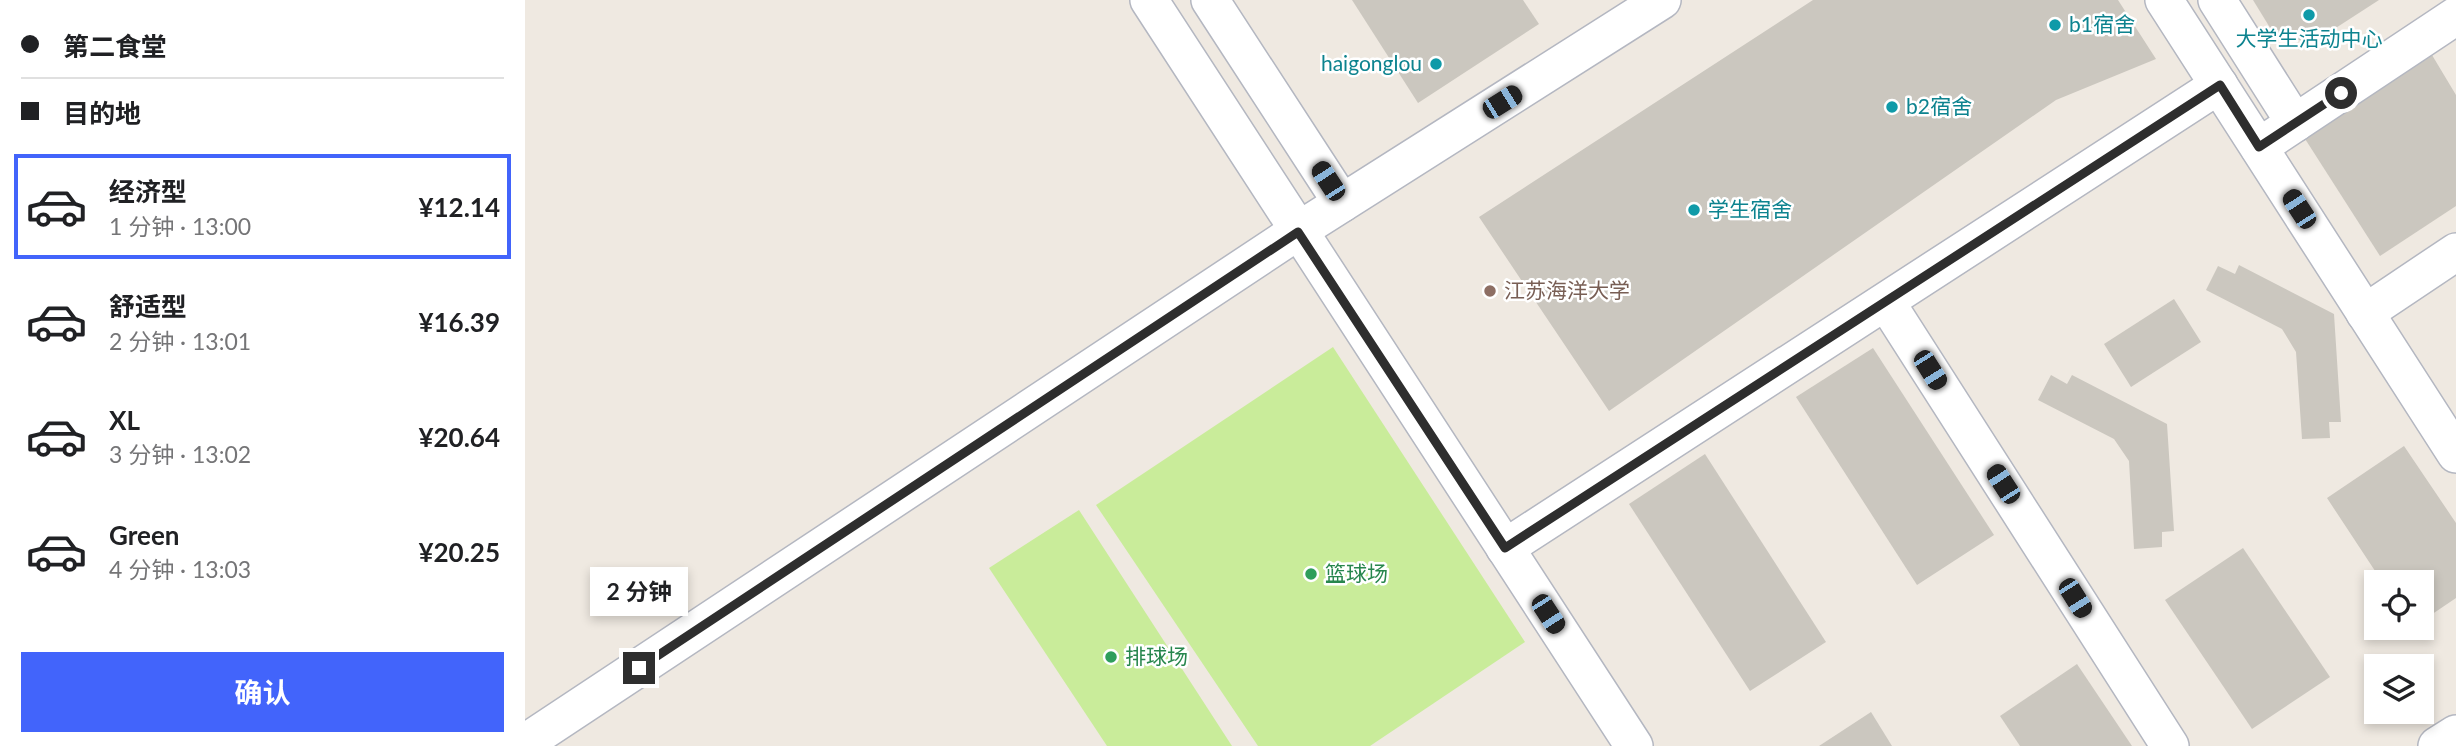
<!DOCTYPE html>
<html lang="zh">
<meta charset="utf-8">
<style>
:root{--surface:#fff;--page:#f6f6f6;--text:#202124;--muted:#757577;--line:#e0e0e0;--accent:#4264fb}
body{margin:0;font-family:Lato,"Noto Sans SC",sans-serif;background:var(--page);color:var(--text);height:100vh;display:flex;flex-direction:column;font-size:26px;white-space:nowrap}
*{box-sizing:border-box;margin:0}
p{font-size:23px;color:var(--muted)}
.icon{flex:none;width:38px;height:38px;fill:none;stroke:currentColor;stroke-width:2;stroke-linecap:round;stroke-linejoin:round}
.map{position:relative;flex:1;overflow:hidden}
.details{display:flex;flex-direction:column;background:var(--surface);width:525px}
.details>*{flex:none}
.guide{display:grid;align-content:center;height:154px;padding:0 21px;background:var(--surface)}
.controls{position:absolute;left:1839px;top:570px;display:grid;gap:14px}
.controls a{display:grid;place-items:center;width:70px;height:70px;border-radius:0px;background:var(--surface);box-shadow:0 4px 10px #0003;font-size:35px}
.end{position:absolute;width:32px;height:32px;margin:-16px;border:9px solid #2e2e2e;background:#fff;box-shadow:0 0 0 4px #fff}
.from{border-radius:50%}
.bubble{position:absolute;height:49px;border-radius:0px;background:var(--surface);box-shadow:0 4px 10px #0003;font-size:23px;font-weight:700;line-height:49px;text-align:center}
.car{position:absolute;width:21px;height:42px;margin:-21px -10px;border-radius:9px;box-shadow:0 0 5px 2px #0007;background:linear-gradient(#222 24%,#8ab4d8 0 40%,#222 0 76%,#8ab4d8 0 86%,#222 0)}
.guide b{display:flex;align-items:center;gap:24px;height:66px;font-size:26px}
.guide b+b{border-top:2px solid var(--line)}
.guide i{width:18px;height:18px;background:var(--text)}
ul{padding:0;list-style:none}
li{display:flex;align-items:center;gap:21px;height:105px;margin:0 14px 10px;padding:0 7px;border:4px solid transparent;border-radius:0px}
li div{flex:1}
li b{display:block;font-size:26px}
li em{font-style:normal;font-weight:700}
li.selected{border-color:var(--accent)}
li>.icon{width:63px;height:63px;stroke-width:1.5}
.cta{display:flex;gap:14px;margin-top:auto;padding:14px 21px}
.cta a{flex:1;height:80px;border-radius:0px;background:var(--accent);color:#fff;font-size:28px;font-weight:700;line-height:80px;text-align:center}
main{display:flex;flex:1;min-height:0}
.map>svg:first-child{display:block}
.pitch{fill:#c9ec9a}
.building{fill:#cbc7bf}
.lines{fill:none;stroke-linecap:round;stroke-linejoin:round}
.minor-casing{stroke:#b4b7c1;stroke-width:40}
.minor{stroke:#fff;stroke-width:37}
.route{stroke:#2e2e2e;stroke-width:9}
.culture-dot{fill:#0f9aa8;stroke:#fff;stroke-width:2.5}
.education-dot{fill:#8d6e63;stroke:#fff;stroke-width:2.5}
.leisure-dot{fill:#2e9e5b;stroke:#fff;stroke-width:2.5}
.labels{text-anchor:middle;stroke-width:5;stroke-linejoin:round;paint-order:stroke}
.culture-label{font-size:21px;fill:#0d838f;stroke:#fff;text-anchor:start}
.education-label{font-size:21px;fill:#785e54;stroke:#fff;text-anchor:start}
.leisure-label{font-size:21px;fill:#27864d;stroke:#fff;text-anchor:start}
</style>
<main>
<section class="details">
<div class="guide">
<b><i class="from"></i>第二食堂</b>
<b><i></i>目的地</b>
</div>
<ul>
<li class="selected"><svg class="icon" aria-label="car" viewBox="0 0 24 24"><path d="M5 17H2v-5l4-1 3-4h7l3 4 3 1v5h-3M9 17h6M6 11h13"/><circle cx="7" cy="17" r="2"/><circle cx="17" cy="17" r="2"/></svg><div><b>经济型</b><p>1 分钟 · 13:00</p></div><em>¥12.14</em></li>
<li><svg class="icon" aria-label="car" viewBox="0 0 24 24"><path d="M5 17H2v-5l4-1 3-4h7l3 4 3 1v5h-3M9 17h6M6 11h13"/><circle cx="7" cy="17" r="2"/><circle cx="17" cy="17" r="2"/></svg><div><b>舒适型</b><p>2 分钟 · 13:01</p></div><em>¥16.39</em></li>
<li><svg class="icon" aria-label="car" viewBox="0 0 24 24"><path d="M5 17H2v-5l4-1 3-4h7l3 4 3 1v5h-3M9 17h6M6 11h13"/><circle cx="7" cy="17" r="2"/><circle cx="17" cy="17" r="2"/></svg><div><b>XL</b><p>3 分钟 · 13:02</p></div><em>¥20.64</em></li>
<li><svg class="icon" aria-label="car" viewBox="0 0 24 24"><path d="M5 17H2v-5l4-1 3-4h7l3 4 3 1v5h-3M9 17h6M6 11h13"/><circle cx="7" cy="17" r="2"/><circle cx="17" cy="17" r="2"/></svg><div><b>Green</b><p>4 分钟 · 13:03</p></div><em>¥20.25</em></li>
</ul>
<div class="cta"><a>确认</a></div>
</section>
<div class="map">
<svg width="1931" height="746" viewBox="0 0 1931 746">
<rect width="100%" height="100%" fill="#efe9e1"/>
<g class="pitch">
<path d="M808,347L1000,642L845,746H733L571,505Z"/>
<path d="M554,510L707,746H582L464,568Z"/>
</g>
<g class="building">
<path d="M827,0H998L1014,24L893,103Z"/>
<path d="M1288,0H1593L1631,59L1531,100L1084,411L954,217Z"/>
<path d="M1728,0H1854L1786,44L1747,31Z"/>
<path d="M1904,50L1931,95V206L1855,256L1775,131Z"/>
<path d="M1714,265L1809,314L1816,422H1804L1805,438L1777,439L1771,352L1757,329L1681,290L1693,266L1710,274Z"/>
<path d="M1649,299L1676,342L1606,387L1579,344Z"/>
<path d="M1348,348L1469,535L1392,585L1271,397Z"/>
<path d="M1526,375L1542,384L1547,375L1642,424L1649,531L1637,532V547L1609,549L1604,461L1589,439L1513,400Z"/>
<path d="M1879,446L1931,523V598L1897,621V583H1858L1802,498Z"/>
<path d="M1180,454L1301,642L1225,691L1104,504Z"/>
<path d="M1718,548L1805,677L1727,729L1640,600Z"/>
<path d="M1552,664L1607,746H1495L1475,716Z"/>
<path d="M1346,712L1367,746H1294Z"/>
</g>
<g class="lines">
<g class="minor-casing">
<g id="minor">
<path d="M624,0L1109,746"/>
<path d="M685,0L817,203"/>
<path d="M1639,0L1931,454"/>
<path d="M1692,0L1770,123"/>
<path d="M1734,147L1931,16"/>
<path d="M1361,302L1645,746"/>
<path d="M1840,313L1931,252"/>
<path d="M980,548L1694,85"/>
<path d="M0,743L773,231L1137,0"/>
<path d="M1912,746L1931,734"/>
</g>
</g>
<use href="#minor" class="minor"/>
</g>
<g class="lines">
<path class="route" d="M114,668L773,232L980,548L1695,85L1734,147L1816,93"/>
</g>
<g class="culture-dot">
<circle cx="1784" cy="15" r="7"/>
<circle cx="1530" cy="25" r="7"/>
<circle cx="911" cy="64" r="7"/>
<circle cx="1367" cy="107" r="7"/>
<circle cx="1169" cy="210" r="7"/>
</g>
<circle class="education-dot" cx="965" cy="291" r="7"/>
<g class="leisure-dot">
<circle cx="786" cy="574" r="7"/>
<circle cx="586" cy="657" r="7"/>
</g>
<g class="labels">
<g class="culture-label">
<text x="1544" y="32">b1宿舍</text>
<text x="1784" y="46" text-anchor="middle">大学生活动中心</text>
<text x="897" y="71" text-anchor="end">haigonglou</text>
<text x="1381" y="114">b2宿舍</text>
<text x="1183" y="217">学生宿舍</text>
</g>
<g class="education-label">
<text x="979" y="298">江苏海洋大学</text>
</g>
<g class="leisure-label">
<text x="800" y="581">篮球场</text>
<text x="600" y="664">排球场</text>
</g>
</g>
</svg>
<div class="controls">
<a><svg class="icon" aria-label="locate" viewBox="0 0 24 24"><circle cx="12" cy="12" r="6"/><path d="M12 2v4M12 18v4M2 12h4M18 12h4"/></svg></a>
<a><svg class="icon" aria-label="layers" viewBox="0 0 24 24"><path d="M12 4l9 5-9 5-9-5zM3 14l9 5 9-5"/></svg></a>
</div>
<i class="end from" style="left:1816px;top:93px"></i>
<i class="end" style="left:114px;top:668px"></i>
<div class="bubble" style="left:65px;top:567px;width:98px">2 分钟</div>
<i class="car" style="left:977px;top:102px;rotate:58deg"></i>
<i class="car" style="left:803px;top:181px;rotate:327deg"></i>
<i class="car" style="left:1774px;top:209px;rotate:327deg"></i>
<i class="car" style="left:1405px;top:370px;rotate:148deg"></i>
<i class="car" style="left:1478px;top:484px;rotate:327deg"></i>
<i class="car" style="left:1550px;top:598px;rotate:148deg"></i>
<i class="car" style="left:1023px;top:614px;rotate:147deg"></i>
</div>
</main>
